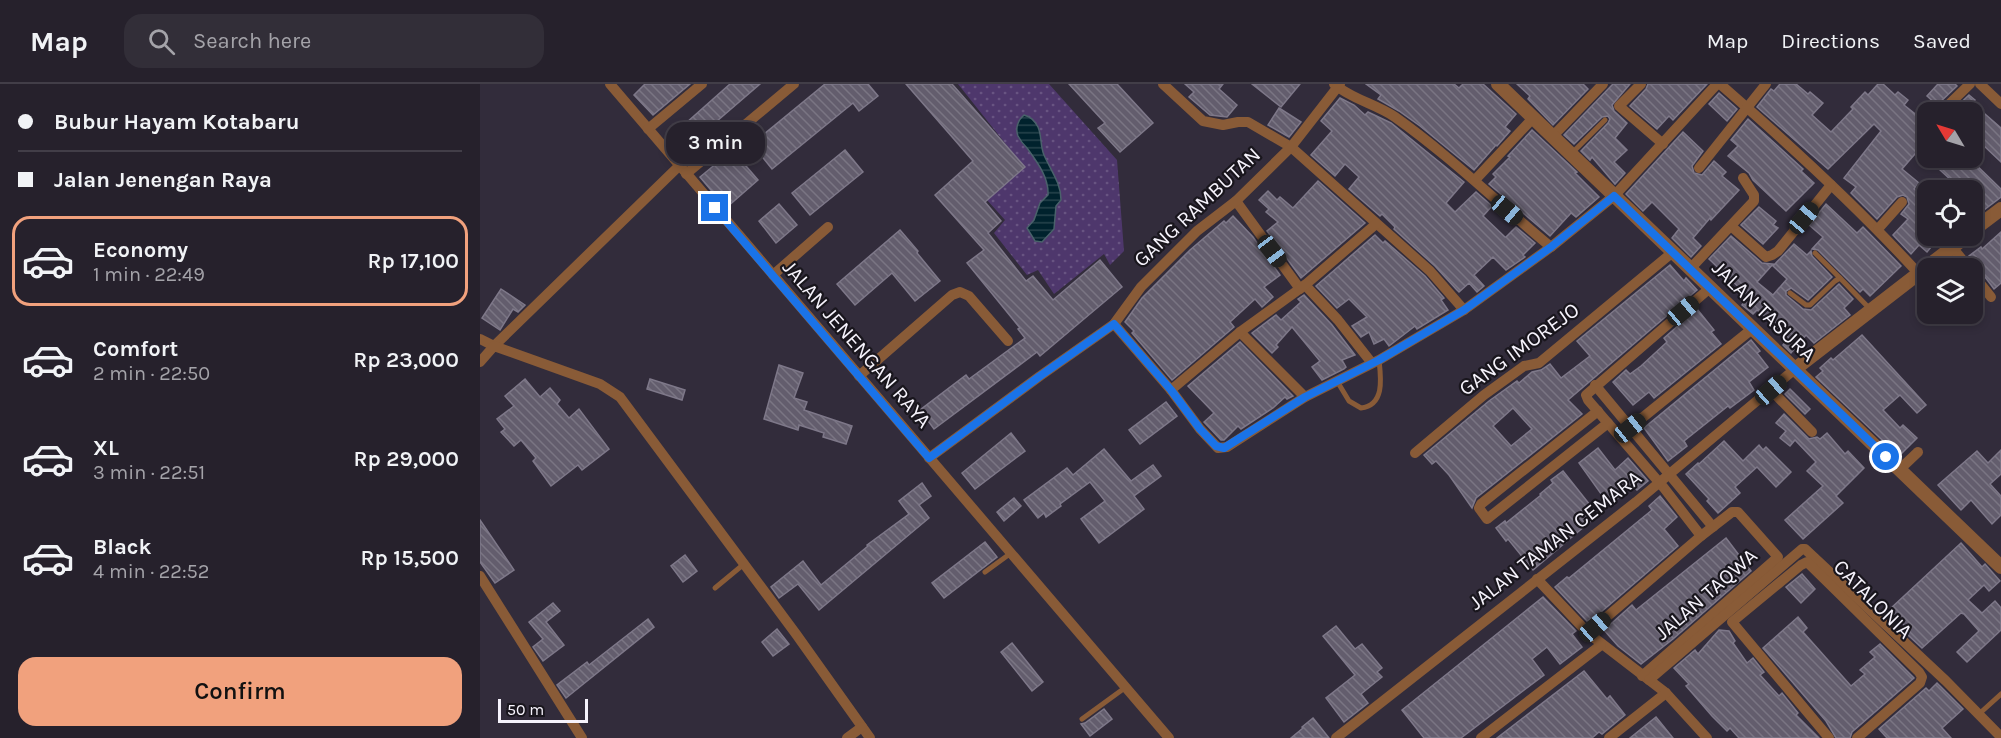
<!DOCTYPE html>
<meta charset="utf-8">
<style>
:root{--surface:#26212c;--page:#322e38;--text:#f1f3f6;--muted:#a4a3a9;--line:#423e48;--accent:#f1a17d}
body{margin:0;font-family:Karla,sans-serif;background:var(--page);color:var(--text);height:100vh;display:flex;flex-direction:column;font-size:22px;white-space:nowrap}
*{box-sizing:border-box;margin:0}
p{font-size:20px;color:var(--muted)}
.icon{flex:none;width:33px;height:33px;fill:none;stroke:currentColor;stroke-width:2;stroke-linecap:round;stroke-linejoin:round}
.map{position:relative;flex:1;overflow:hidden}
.details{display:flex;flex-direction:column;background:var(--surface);width:480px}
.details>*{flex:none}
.hud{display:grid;align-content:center;height:132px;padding:0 18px;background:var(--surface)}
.needle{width:39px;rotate:308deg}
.buttons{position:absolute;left:1437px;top:18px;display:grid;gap:12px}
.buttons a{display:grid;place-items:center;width:66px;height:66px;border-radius:12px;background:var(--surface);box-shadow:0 3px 9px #0003,0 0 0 2px var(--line);font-size:30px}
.scale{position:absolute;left:18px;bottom:15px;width:90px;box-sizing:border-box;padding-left:6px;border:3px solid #f6f3fc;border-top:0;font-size:16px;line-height:21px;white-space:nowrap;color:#f6f3fc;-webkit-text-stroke:4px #19161d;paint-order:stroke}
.end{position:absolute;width:27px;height:27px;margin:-14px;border:8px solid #1a73e8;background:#fff;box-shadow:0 0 0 3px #fff}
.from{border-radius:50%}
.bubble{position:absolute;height:42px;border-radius:18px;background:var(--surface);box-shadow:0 3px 9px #0003,0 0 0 2px var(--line);font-size:20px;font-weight:600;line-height:42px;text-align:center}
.car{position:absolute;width:18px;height:36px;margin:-18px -9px;border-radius:8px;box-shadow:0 0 4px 2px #0007;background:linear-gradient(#222 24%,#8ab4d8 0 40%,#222 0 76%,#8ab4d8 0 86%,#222 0)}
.hud b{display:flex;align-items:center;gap:21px;height:57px;font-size:22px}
.hud b+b{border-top:2px solid var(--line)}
.hud i{width:15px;height:15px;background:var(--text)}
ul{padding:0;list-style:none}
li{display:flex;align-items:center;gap:18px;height:90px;margin:0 12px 9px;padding:0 6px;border:3px solid transparent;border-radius:18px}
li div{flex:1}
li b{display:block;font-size:22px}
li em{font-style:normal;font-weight:600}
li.active{border-color:var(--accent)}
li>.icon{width:54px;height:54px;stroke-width:1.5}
.cta{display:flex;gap:12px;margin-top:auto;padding:12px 18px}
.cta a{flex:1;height:69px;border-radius:18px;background:var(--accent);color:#111;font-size:24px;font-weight:600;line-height:69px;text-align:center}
header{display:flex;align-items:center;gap:36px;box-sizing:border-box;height:84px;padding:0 30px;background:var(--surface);border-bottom:2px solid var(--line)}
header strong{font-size:28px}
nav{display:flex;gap:33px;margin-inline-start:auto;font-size:21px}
.search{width:420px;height:54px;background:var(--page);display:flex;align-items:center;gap:15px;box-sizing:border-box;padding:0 21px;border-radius:18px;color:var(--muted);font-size:22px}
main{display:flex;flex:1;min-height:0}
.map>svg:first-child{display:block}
.grass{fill:url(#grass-dots)}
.water{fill:url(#water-rules);stroke:#4a616b;stroke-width:1.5}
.building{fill:url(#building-back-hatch);stroke:#7e7889;stroke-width:1.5;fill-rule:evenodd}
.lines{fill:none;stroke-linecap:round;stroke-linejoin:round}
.service{stroke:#895b37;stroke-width:5}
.minor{stroke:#895b37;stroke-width:10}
.tertiary{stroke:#895b37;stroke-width:14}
.route{stroke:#1a73e8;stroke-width:8}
.labels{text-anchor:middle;stroke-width:4.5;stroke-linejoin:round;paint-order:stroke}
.street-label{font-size:21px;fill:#f6f3fc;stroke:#19161d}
</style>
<header>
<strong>Map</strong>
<div class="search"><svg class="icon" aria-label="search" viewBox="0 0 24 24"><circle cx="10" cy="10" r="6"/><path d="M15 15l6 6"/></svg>Search here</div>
<nav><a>Map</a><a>Directions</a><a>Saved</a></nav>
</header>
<main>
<section class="details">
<div class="hud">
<b><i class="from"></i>Bubur Hayam Kotabaru</b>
<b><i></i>Jalan Jenengan Raya</b>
</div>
<ul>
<li class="active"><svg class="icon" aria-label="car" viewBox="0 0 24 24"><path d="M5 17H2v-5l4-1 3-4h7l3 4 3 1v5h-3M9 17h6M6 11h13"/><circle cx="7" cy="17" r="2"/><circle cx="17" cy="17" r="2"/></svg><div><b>Economy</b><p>1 min · 22:49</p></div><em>Rp 17,100</em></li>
<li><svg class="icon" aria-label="car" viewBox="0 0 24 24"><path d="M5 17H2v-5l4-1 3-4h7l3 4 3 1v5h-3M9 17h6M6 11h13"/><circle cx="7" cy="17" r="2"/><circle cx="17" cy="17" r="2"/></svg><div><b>Comfort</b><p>2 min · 22:50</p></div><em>Rp 23,000</em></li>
<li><svg class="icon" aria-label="car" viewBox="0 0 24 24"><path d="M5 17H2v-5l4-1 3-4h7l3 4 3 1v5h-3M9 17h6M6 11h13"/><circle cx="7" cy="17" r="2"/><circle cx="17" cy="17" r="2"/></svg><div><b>XL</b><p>3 min · 22:51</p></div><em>Rp 29,000</em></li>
<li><svg class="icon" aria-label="car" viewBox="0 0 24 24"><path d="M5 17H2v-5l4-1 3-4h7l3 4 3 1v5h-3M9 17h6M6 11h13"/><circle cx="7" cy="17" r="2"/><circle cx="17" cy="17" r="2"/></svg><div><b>Black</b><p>4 min · 22:52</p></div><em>Rp 15,500</em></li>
</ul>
<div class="cta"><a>Confirm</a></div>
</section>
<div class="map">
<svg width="1521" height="654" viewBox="0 0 1521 654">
<defs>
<pattern id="grass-dots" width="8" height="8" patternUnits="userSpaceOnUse" patternTransform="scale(1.5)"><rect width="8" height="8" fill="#4e376c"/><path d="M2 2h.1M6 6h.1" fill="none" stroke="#685482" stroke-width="1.8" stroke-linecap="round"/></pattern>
<pattern id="water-rules" width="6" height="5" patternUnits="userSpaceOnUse" patternTransform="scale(1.5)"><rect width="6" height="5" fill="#00222d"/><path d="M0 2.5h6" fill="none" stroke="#26434c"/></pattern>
<pattern id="building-back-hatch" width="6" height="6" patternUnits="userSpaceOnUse" patternTransform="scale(1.5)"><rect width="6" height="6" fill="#635d6d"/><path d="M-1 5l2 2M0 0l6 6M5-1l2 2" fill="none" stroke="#7a7583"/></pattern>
</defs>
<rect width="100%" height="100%" fill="#322c3b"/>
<path class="grass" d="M478,0H569L637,76L644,167L630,181L624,170L574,210L558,186L547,191L514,149L525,136L507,116L544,83Z"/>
<path class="water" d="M544,31C551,33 554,36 558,43C562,52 560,62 564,71C571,87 581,99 581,116L576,122L574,145L562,158L555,157L547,144L554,136L560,119L568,111C569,93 557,78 547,64C544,61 540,56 538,52C535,44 538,36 544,31Z"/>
<g class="building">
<path d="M165,0H210L173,31L154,11Z"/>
<path d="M250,0H280L222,50L219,46L197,65L188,55Z"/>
<path d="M345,0H388L398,12L379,27L373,19L292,85L272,60Z"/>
<path d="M426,0H472L545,83L505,118L521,137L508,149L546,197L553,192L573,216L620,176L642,203L560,272L557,268L454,345L440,326L486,291L489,295L545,254L538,245L540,244L487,179L504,166L455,111L493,77Z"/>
<path d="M589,0H637L673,39L640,68L618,44L625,39Z"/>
<path d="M705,0H743L739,5L757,21L747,33L730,31L709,13L714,8Z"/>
<path d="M772,0H820L801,23Z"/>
<path d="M886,0H974L979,4L983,0H1003L1036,30L1025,43L1030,47L1017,62L1016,61L994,86L940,42L919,27L898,15L901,11Z"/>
<path d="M1037,0H1103L1108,5L1073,41L1048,15L1050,12Z"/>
<path d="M1133,0H1150L1132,21L1134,27L1147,39L1135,54L1147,66L1134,78L1145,89L1135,100L1112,73L1110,76L1101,67L1128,39L1130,35L1128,32L1122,33L1094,60L1084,51Z"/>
<path d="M1168,0H1227L1193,36L1189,32L1177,45L1150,22L1166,5Z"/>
<path d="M1300,0H1316L1328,10L1330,8L1343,19L1332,31L1351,48L1373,25L1371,23L1385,8L1388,11L1398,0H1403L1415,11L1418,8L1428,16L1424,21L1448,40V68L1441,63L1422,85L1439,99L1434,105L1448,117V152H1472L1461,161L1456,157L1447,168L1439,161L1431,170L1413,151L1428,135L1421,130L1429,120L1427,113L1423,111L1417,113L1397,135L1371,109L1376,103L1364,94L1401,47L1394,40L1348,85L1277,23L1291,5L1294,7Z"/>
<path d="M1458,0H1475L1477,2L1457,21L1447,12Z"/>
<path d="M1239,9L1257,25L1247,37L1229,20Z"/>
<path d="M1489,11L1495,16L1492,19L1503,28H1471Z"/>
<path d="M860,14L874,21L885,31L888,28L911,39L984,98L966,119L975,128L996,108L1012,122L1003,132L1025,153H1026L1036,143L1055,159L1043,171L1045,173L1026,186L1013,173L994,191L1004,202L997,208L989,199L979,208L976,205L955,182L914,145L915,143L902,130L900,132L869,105L879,93L865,80L855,92L831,71L852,47L841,37Z"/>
<path d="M799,24L821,38L809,53L788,41Z"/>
<path d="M1505,30L1521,44V78L1502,60L1492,71V44Z"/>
<path d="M1268,35L1323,85L1321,87L1334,99L1306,127L1273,96L1269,89L1248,72L1258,62L1251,56Z"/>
<path d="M1052,46L1097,88L1095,89L1119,113L1096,133L1091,129L1070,152L1009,100L1016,93L1013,90L1030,73L1028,72Z"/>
<path d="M1203,48L1223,67L1212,82L1214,89L1222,91L1234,77L1246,88L1242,92L1259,106L1231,136L1230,134L1213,154L1221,162L1211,173L1192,154L1199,145L1172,118L1163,127L1146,110Z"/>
<path d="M261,59L268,69L260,75L278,96L246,124L220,93Z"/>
<path d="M365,66L383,88L330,131L312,109Z"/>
<path d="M1454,74H1489L1521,105V113L1492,135V106H1461L1472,97L1460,86L1464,81Z"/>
<path d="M838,97L885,139L821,194L787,147L798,138L786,128L789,125L779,116L788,107L797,116L800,113L813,124Z"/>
<path d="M299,120L317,141L296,159L279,137Z"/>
<path d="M1346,120L1377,149L1383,143L1421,182L1390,212L1383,205L1380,208L1338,166L1332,165L1343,153L1329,141Z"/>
<path d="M1279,123L1296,137L1293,141L1298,144L1283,160L1261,141Z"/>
<path d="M753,132L773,153L800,191L784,203L793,213L782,223L775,215L750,238L754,243L692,296L652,249L654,247L645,238L662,214L710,166L744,137L746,139Z"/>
<path d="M420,146L438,167L437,169L460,197L435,217L412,189L375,221L357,200Z"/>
<path d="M1521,148V199L1514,205L1489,172L1501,163L1502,165Z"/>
<path d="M895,151L903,159L905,157L945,192L964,214L961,216L968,226L937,245L935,242L909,262L904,255L894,260L889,248L881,253L872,242L887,233L869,215L857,224L836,202Z"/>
<path d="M1251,152L1282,179L1293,180L1277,198L1293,211L1307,195L1293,182L1314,160L1327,171L1331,167L1332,172L1352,193L1328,216L1311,204L1306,207V211L1323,225L1331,226L1359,200L1373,215L1364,224L1370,231L1334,259L1326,251L1311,269L1303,261L1309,254L1277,226L1273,230L1262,221L1269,213L1229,175Z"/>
<path d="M1190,181L1204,197L1206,194L1217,206L1088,316L1102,330L996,414L992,424L969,391L956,377L952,380L944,371L1009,317L1037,297L1039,299L1052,288L1061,286L1070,280L1081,294L1110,272L1097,257ZM1033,324L1052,345L1031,362L1013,342Z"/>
<path d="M21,205L45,221L38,228L33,225L20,246L2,234Z"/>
<path d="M824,211L852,241L875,271L862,276L866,283L864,285L842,296L832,283L840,277L812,243L796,261L798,263L792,269L772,249L796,231L801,236L821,218L818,215Z"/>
<path d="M1217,225L1234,246L1231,248L1241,260L1174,314L1169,308L1153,321L1133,298L1146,286L1150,290L1161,282L1187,258L1184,254Z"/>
<path d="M1382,251L1446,321L1437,329L1420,311L1403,326L1420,344L1423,341L1437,354L1419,372L1336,293L1343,287L1340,284L1351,274L1353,276Z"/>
<path d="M1271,256L1280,267L1277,269L1288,283L1269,298L1274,306L1250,324L1248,322L1204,357L1207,362L1188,377L1164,344Z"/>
<path d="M760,258L813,312L807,315L805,313L793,324L761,345L758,342L744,356H741L724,338L734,329L708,302Z"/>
<path d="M299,281L323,289L314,314L327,318L324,326L372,342L366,360L343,353L344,349L319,341L318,346L284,335Z"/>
<path d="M45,295L60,313L70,304L80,316L77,320L89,334L99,325L129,365L102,386L98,381L71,402L53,377L56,374L41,356L34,362L21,348L25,345L17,335L34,322L25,312Z"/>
<path d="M170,295L205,306L202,316L167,305Z"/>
<path d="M1310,305L1330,325L1325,330L1305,310Z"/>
<path d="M686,318L697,332L660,360L649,346Z"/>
<path d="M1304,330L1329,355L1337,353L1340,355L1347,349L1365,370L1368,367L1384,384L1356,412L1363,419L1323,455L1305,436L1343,402L1327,387L1336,378L1315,356L1310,362L1300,354L1306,347L1296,339Z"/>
<path d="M531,349L545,367L495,405L482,389Z"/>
<path d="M1244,357L1263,377L1279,361L1283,366L1286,363L1311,388L1296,403L1277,383L1255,403L1260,409L1238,429L1227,417L1229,415L1206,390L1218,379L1219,380Z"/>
<path d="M1118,364L1135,386L1148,374L1168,397L1157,406L1153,402L1129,421L1099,379Z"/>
<path d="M624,365L651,397L673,381L681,392L654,412L664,425L619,459L601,435L625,417L610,398L580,420L581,422L566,433L564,429L558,434L544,416L587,384L593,391Z"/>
<path d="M1521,366V390L1510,400L1521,412V431L1512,440L1491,416L1481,426L1458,401L1497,367L1508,379Z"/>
<path d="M1083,387L1118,431L1053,486L1028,455L1026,457L1016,444L1025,437L1026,439L1061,411L1060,410L1073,399L1071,396Z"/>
<path d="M442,399L451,412L439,421L449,434L339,526L318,500L299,514L291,503L323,477L341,501L388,462L387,461L429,430L419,417Z"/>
<path d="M1180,412L1197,433L1184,445L1198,462L1114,534L1113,533L1107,537L1075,503L1087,493L1089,494L1172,426L1169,422Z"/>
<path d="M534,414L541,422L524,437L517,428Z"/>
<path d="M0,436L34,486L15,499L0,478Z"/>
<path d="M1246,454L1271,487L1193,555L1161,580L1138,562L1124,546L1152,521L1156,526Z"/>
<path d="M505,458L517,473L464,514L452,499Z"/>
<path d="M1481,459L1502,483L1505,480L1520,497L1509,507L1504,501L1488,516L1502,529L1515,517L1521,524V546L1487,578L1477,568L1499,547L1484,530L1481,529L1442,564L1427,550L1430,548L1410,525Z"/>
<path d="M205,471L217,487L203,498L191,482Z"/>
<path d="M1322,490L1335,505L1321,519L1306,503Z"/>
<path d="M1063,513L1096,547L1092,550L1102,563L1080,580L1067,563L1052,575L1064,591L981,654H944L922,626Z"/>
<path d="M73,519L80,527L66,538L84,561L63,577L53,563L63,555L49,538Z"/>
<path d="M1318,533L1327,544L1323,548L1371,602L1385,590L1380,586L1395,573L1390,568L1400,560L1434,594L1372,648L1370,654H1356L1346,637L1283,564Z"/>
<path d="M168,535L174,543L86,614L77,601L107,578L109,581Z"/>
<path d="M856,542L875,565L882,560L902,584L897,588L902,593L881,610L888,619L864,638L846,614L875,591L843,552Z"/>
<path d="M297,545L309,560L293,572L282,558Z"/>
<path d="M1239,546L1249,547L1255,557L1253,559L1267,579L1273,574L1284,588L1280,591L1299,612L1302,609L1318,629L1316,631L1339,654H1259L1250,644L1247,647L1232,632L1206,602L1209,600L1194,584L1215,566L1218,570Z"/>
<path d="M532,559L563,598L552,607L521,568Z"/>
<path d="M1104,587L1127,615L1130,612L1145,631L1122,650L1119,648L1112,654H1017Z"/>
<path d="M1457,599L1483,625L1462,644L1471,654H1407L1399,645L1446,604L1449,607Z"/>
<path d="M624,625L632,635L610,652L601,640L605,639Z"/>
<path d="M1176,633L1193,654H1150Z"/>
<path d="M833,634L849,654H811L823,644L822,643Z"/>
</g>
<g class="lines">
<g class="service">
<path d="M1092,69L1125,36"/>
<path d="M1360,194L1390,225"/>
<path d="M1310,209L1326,221H1330L1355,197L1360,194L1335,169"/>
<path d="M857,297L869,317L881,324C905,321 901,294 899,276"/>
<path d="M505,488L531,469"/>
<path d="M235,504L264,480"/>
<path d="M1499,630L1521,610"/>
<path d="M602,635L646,603"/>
</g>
<g class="minor">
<path d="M130,0L689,654"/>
<path d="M683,0L723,37L743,41L758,38H768L811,63L950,187L984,226"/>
<path d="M854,0C871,15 896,20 915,33C970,72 1019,120 1071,163"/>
<path d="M1161,0L1139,22L1183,60"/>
<path d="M1240,0C1309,60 1377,122 1438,189"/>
<path d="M1500,0L1521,20"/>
<path d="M1461,28L1490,0"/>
<path d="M168,45L222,0"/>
<path d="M1073,52L1123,0"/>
<path d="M1219,84L1286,0"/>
<path d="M206,90L314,0"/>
<path d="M995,96L1053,34"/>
<path d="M756,117L820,205"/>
<path d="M1251,142L1286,173L1292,171L1298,167L1351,101"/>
<path d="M1398,145L1422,118"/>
<path d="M1472,163L1489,184"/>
<path d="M1210,185L1274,117V111L1263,94"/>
<path d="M1492,189L1511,213"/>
<path d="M293,191L348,143"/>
<path d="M825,201L858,236L891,278"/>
<path d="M634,240L691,306L720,345L738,364L747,363L825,313L899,276L984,226L1071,163L1134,112L1237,0"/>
<path d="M760,248L825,313"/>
<path d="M0,255L14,262L199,82"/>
<path d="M0,278L14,262L120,300L140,313L316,550L390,654"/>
<path d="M379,292L472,211L480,208L489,212L528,257"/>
<path d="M1115,301L1233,443"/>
<path d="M691,306L760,248L825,201L896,140"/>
<path d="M1291,306L1332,348"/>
<path d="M1118,327L1001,420L999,424L1007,435L1128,339"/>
<path d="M1146,347L1272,245"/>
<path d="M935,369L1004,311L1044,282L1059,279L1193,168"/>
<path d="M449,374L560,292L634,240L661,203L717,147L756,117L811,63L860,0"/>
<path d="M1419,386L1438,368"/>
<path d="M1221,452L1184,404L1108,316L1106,311L1230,204"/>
<path d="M0,492L102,654"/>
<path d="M1057,495L1108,549L1186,609L1227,654"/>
<path d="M1108,549L1221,452L1252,428H1258L1298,473L1162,592"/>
<path d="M1169,596L1322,465H1325L1466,597L1521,653"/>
<path d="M367,654L382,643"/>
<path d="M856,654L1156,418L1315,285"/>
<path d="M1001,654L1121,561"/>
<path d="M1129,654L1186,609"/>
<path d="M1349,654L1252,538L1321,481L1327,478L1439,588L1442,593L1440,599L1377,654"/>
</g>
<g class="tertiary">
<path d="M1018,0L1521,483"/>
<path d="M1492,147L1521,125"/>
<path d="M1315,285L1487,152"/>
</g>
</g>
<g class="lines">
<path class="route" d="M235,124L449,374L560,292L634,240L691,306L720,345L736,362L744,364L825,313L899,276L984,226L1071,163L1134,112L1406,373"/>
</g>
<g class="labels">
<g class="street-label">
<text transform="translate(717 123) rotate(-43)" y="7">GANG RAMBUTAN</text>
<text transform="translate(1284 227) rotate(44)" y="7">JALAN TASURA</text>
<text transform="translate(377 260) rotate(49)" y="7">JALAN JENENGAN RAYA</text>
<text transform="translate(1039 265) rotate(-36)" y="7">GANG IMOREJO</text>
<text transform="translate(1075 456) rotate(-38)" y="7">JALAN TAMAN CEMARA</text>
<text transform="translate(1226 510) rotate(-41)" y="7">JALAN TAQWA</text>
<text transform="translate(1393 515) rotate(45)" y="7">CATALONIA</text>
</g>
</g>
</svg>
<div class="buttons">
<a><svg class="needle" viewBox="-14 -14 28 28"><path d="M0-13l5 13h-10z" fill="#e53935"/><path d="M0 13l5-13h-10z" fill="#a4a3a9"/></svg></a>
<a><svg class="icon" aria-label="locate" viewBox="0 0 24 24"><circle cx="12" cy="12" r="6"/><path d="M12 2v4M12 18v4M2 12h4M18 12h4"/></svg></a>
<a><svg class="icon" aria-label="layers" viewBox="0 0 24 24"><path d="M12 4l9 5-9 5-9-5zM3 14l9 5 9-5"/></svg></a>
</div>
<div class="scale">50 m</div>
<i class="end from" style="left:1406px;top:373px"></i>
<i class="end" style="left:235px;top:124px"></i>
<div class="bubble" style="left:186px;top:38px;width:99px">3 min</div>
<i class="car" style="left:1027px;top:126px;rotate:130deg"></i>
<i class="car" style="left:1324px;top:134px;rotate:40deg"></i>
<i class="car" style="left:792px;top:167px;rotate:143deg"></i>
<i class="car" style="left:1203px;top:227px;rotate:50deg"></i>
<i class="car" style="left:1291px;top:306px;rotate:49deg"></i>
<i class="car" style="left:1150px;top:344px;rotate:51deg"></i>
<i class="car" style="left:1115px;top:543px;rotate:49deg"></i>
</div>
</main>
